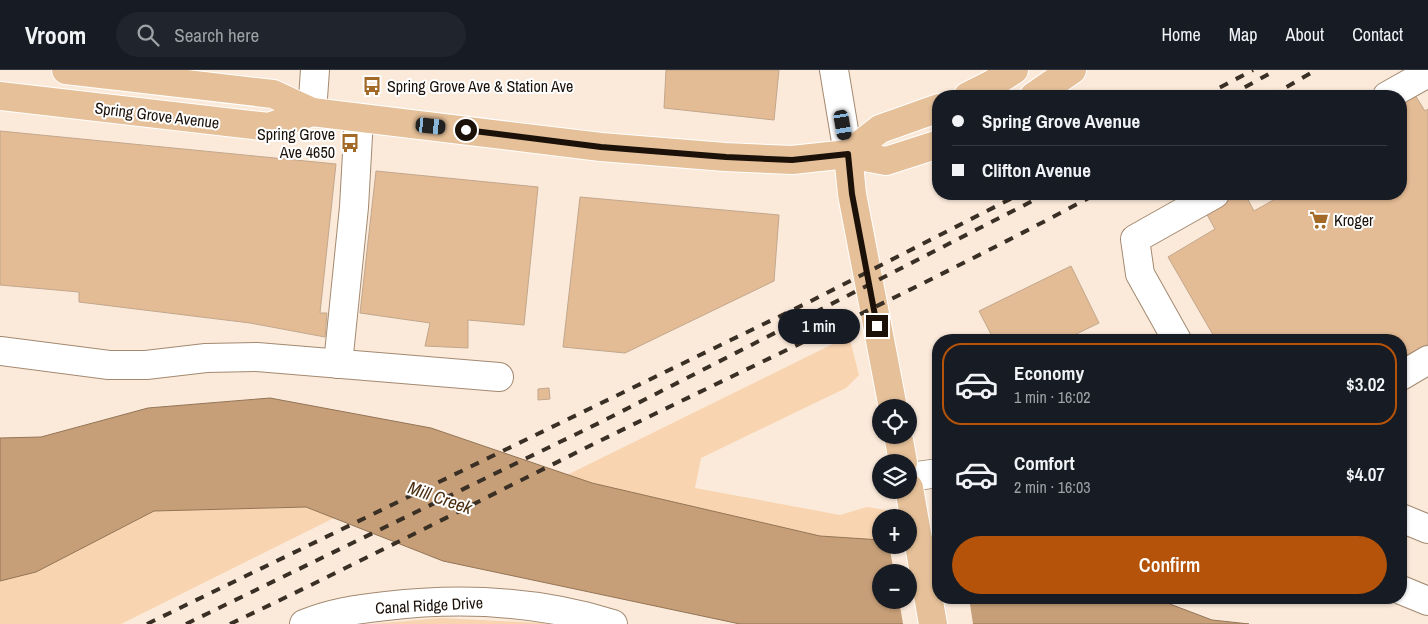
<!DOCTYPE html>
<meta charset="utf-8">
<style>
:root{--surface:#171b24;--page:#20242c;--text:#f1f3f6;--muted:#9ea1a6;--line:#363941;--accent:#b45309}
body{margin:0;font-family:"Archivo Narrow",sans-serif;background:var(--page);color:var(--text);height:100vh;display:flex;flex-direction:column;font-size:19px;white-space:nowrap}
*{box-sizing:border-box;margin:0}
p{font-size:16px;color:var(--muted)}
.icon{flex:none;width:28px;height:28px;fill:none;stroke:currentColor;stroke-width:2;stroke-linecap:round;stroke-linejoin:round}
.map{position:relative;flex:1;overflow:hidden}
.side{position:absolute;left:932px;top:264px;width:475px;height:270px;display:flex;flex-direction:column;background:var(--surface);border-radius:20px;box-shadow:0 1px 4px #0004}
.side>*{flex:none}
.top-card{position:absolute;left:932px;top:20px;width:475px;height:110px;border-radius:20px;box-shadow:0 1px 4px #0004;display:grid;align-content:center;height:110px;padding:0 20px;background:var(--surface)}
.controls{position:absolute;left:872px;top:329px;display:grid;gap:10px}
.controls a{display:grid;place-items:center;width:45px;height:45px;border-radius:50%;background:var(--surface);box-shadow:0 1px 4px #0004;font-size:25px}
.end{position:absolute;width:22px;height:22px;margin:-11px;border:6px solid #1b1108;background:#fff;box-shadow:0 0 0 2px #fff}
.from{border-radius:50%}
.bubble{position:absolute;height:35px;border-radius:18px;background:var(--surface);box-shadow:0 1px 4px #0004;font-size:16px;font-weight:600;line-height:35px;text-align:center}
.car{position:absolute;width:15px;height:30px;margin:-15px -8px;border-radius:6px;box-shadow:0 0 4px 1px #0007;background:linear-gradient(#222 24%,#8ab4d8 0 40%,#222 0 76%,#8ab4d8 0 86%,#222 0)}
.top-card b{display:flex;align-items:center;gap:18px;height:48px;font-size:19px}
.top-card b+b{border-top:1px solid var(--line)}
.top-card i{width:12px;height:12px;background:var(--text)}
ul{padding:9px 0 0;list-style:none}
li{display:flex;align-items:center;gap:15px;height:82px;margin:0 10px 8px;padding:0 10px;border:2px solid transparent;border-radius:20px}
li div{flex:1}
li b{display:block;font-size:19px}
li em{font-style:normal;font-weight:600}
li.current{border-color:var(--accent)}
li>.icon{width:45px;height:45px;stroke-width:1.5}
.primary-button{display:flex;gap:10px;margin-top:auto;padding:10px 20px}
.primary-button a{flex:1;height:58px;border-radius:30px;background:var(--accent);color:#fff;font-size:20px;font-weight:600;line-height:58px;text-align:center}
header{display:flex;align-items:center;gap:30px;box-sizing:border-box;height:70px;padding:0 25px;background:var(--surface);border-bottom:1px solid var(--line)}
header strong{font-size:24px}
nav{display:flex;gap:28px;margin-inline-start:auto;font-size:18px}
.search{width:350px;height:45px;background:var(--page);display:flex;align-items:center;gap:12px;box-sizing:border-box;padding:0 18px;border-radius:28px;color:var(--muted);font-size:19px}
.map>svg:first-child{display:block}
.green{fill:#f8d4b0}
.water{fill:#c69f78;stroke:#937456;fill-rule:evenodd}
.pier{fill:#fbeada}
.building{fill:#e3bb94;stroke:#c2a78d}
.lines{fill:none;stroke-linecap:round;stroke-linejoin:round}
.minor-casing{stroke:#a38970;stroke-width:30}
.major-casing{stroke:#fff;stroke-width:30}
.minor{stroke:#fff;stroke-width:28}
.major{stroke:#e5c099;stroke-width:28}
.rail{stroke:#392f25;stroke-width:4;stroke-dasharray:9 9;stroke-linecap:butt}
.route{stroke:#1b1108;stroke-width:6}
.labels{text-anchor:middle;stroke-width:4;stroke-linejoin:round;paint-order:stroke}
.poi-label{font-size:16px;fill:#1b1108;stroke:#fff;text-anchor:start}
.street-label{font-size:16px;fill:#1b1108;stroke:#fff}
.water-label{font-size:18px;font-style:italic;fill:#4a2e0f;stroke:#fff}
</style>
<header>
<strong>Vroom</strong>
<div class="search"><svg class="icon" aria-label="search" viewBox="0 0 24 24"><circle cx="10" cy="10" r="6"/><path d="M15 15l6 6"/></svg>Search here</div>
<nav><a>Home</a><a>Map</a><a>About</a><a>Contact</a></nav>
</header>
<div class="map">
<svg width="1428" height="554" viewBox="0 0 1428 554">
<rect width="100%" height="100%" fill="#fbeada"/>
<g class="green">
<path d="M849,266L859,305L846,318L701,388L695,418L840,445L867,437L886,440L889,447L881,448V470L820,466L592,413L567,405Z"/>
<path d="M306,437L334,448L121,554H0V511L36,502L154,441Z"/>
<path d="M441,548L543,553L546,554H373Z"/>
</g>
<path class="water" d="M270,328L431,358L592,413L820,466L881,470V475H909L939,528H1154L1212,550L1249,554H740L443,491L306,437L154,441L36,502L0,511V368L41,367L148,338ZM881,502H909V530H881Z"/>
<path class="pier" d="M909,470L939,472V528H973L970,534L973,554H903L899,530H909V502H894L889,475H909Z"/>
<g class="building">
<path d="M666,0H779L774,50L664,38Z"/>
<path d="M1413,22L1425,41L1428,39V274L1401,288V270H1216L1168,187L1215,159L1205,141L1236,124H1245L1254,141L1284,124H1401V29Z"/>
<path d="M0,61L336,94L320,243H327L325,267L250,253L79,232V222L0,215Z"/>
<path d="M376,101L538,117L524,255L468,250V278L425,276L430,253L360,243Z"/>
<path d="M580,127L779,145L774,211L625,283L563,277Z"/>
<path d="M1071,196L1099,253L1064,270H994L979,241Z"/>
<path d="M549,318L550,329L538,330V319Z"/>
</g>
<g class="lines">
<g class="minor-casing">
<g id="minor">
<path d="M834,0L848,84"/>
<path d="M1387,26L1428,3"/>
<path d="M312,42L315,0"/>
<path d="M1177,270L1140,204L1135,169L1215,124"/>
<path d="M0,281L109,295H146L206,288L257,287L499,307"/>
<path d="M338,294L354,137L359,48"/>
<path d="M1401,306L1428,290"/>
<path d="M909,407L939,403"/>
<path d="M1401,448L1428,459"/>
<path d="M1401,520L1428,531"/>
<path d="M304,554C331,543 357,539 386,536C463,527 539,531 613,554"/>
</g>
</g>
<g class="major-casing">
<g id="major">
<path d="M66,0L273,24L312,42L601,77L725,87L792,90L848,84L886,91L939,74"/>
<path d="M0,26L269,57L312,42"/>
<path d="M968,26L992,14L1014,0"/>
<path d="M1034,26L1072,0"/>
<path d="M848,84L852,124L893,338"/>
<path d="M848,84L880,59L939,38"/>
<path d="M898,365L903,392"/>
<path d="M909,418L933,554"/>
</g>
</g>
<use href="#minor" class="minor"/>
<use href="#major" class="major"/>
<g class="rail">
<path d="M1204,26L1253,0"/>
<path d="M1229,26L1276,0"/>
<path d="M1271,26L1316,0"/>
<path d="M147,554L809,232L1020,124"/>
<path d="M186,554L601,352L1046,124"/>
<path d="M230,554C363,491 494,423 626,358C783,281 942,207 1096,124"/>
</g>
</g>
<g class="lines">
<path class="route" d="M466,60L601,77L726,87L792,90L848,84L852,124L877,256"/>
</g>
<defs>
<g id="bus-bare" transform="scale(1.5)"><path d="M-5-6H5V4H4V6H2V4H-2V6H-4V4H-5ZM-3.5-4V0h7V-4ZM-3.5 1.2v1.5H-2V1.2ZM2 1.2v1.5H3.5V1.2Z" fill="#a26927" stroke="#fff" stroke-width="2.5" paint-order="stroke"/></g>
<g id="supermarket-bare" transform="scale(1.5)"><path d="M-6-5.5h2.5l.6 2H6L4.5 2H-2.5L-4.4-4H-6ZM-1.5 3.2a1.3 1.3 0 1 0 .1 0ZM3 3.2a1.3 1.3 0 1 0 .1 0Z" fill="#a26927" stroke="#fff" stroke-width="2.5" paint-order="stroke"/></g>
</defs>
<g fill-rule="evenodd">
<use href="#bus-bare" x="372" y="16"/>
<use href="#bus-bare" x="350" y="73"/>
<use href="#supermarket-bare" x="1319" y="150"/>
</g>
<g class="labels">
<g class="poi-label">
<text x="387" y="22">Spring Grove Ave &amp; Station Ave</text>
<text x="335" y="70" text-anchor="end">Spring Grove<tspan x="335" dy="18">Ave 4650</tspan></text>
<text x="1334" y="156">Kroger</text>
</g>
<g class="street-label">
<text transform="translate(157 45) rotate(7)" y="6">Spring Grove Avenue</text>
<text transform="translate(429 535) rotate(-3)" y="6">Canal Ridge Drive</text>
</g>
<g class="water-label">
<text transform="translate(440 428) rotate(19)" y="6">Mill Creek</text>
</g>
</g>
</svg>
<div class="controls">
<a><svg class="icon" aria-label="locate" viewBox="0 0 24 24"><circle cx="12" cy="12" r="6"/><path d="M12 2v4M12 18v4M2 12h4M18 12h4"/></svg></a>
<a><svg class="icon" aria-label="layers" viewBox="0 0 24 24"><path d="M12 4l9 5-9 5-9-5zM3 14l9 5 9-5"/></svg></a>
<a>+</a>
<a>−</a>
</div>
<i class="end from" style="left:466px;top:60px"></i>
<i class="end" style="left:877px;top:256px"></i>
<div class="bubble" style="left:778px;top:239px;width:82px">1 min</div>
<i class="car" style="left:843px;top:55px;rotate:170deg"></i>
<i class="car" style="left:431px;top:56px;rotate:96deg"></i>
<div class="top-card">
<b><i class="from"></i>Spring Grove Avenue</b>
<b><i></i>Clifton Avenue</b>
</div>
<section class="side">
<ul>
<li class="current"><svg class="icon" aria-label="car" viewBox="0 0 24 24"><path d="M5 17H2v-5l4-1 3-4h7l3 4 3 1v5h-3M9 17h6M6 11h13"/><circle cx="7" cy="17" r="2"/><circle cx="17" cy="17" r="2"/></svg><div><b>Economy</b><p>1 min · 16:02</p></div><em>$3.02</em></li>
<li><svg class="icon" aria-label="car" viewBox="0 0 24 24"><path d="M5 17H2v-5l4-1 3-4h7l3 4 3 1v5h-3M9 17h6M6 11h13"/><circle cx="7" cy="17" r="2"/><circle cx="17" cy="17" r="2"/></svg><div><b>Comfort</b><p>2 min · 16:03</p></div><em>$4.07</em></li>
</ul>
<div class="primary-button"><a>Confirm</a></div>
</section>
</div>
